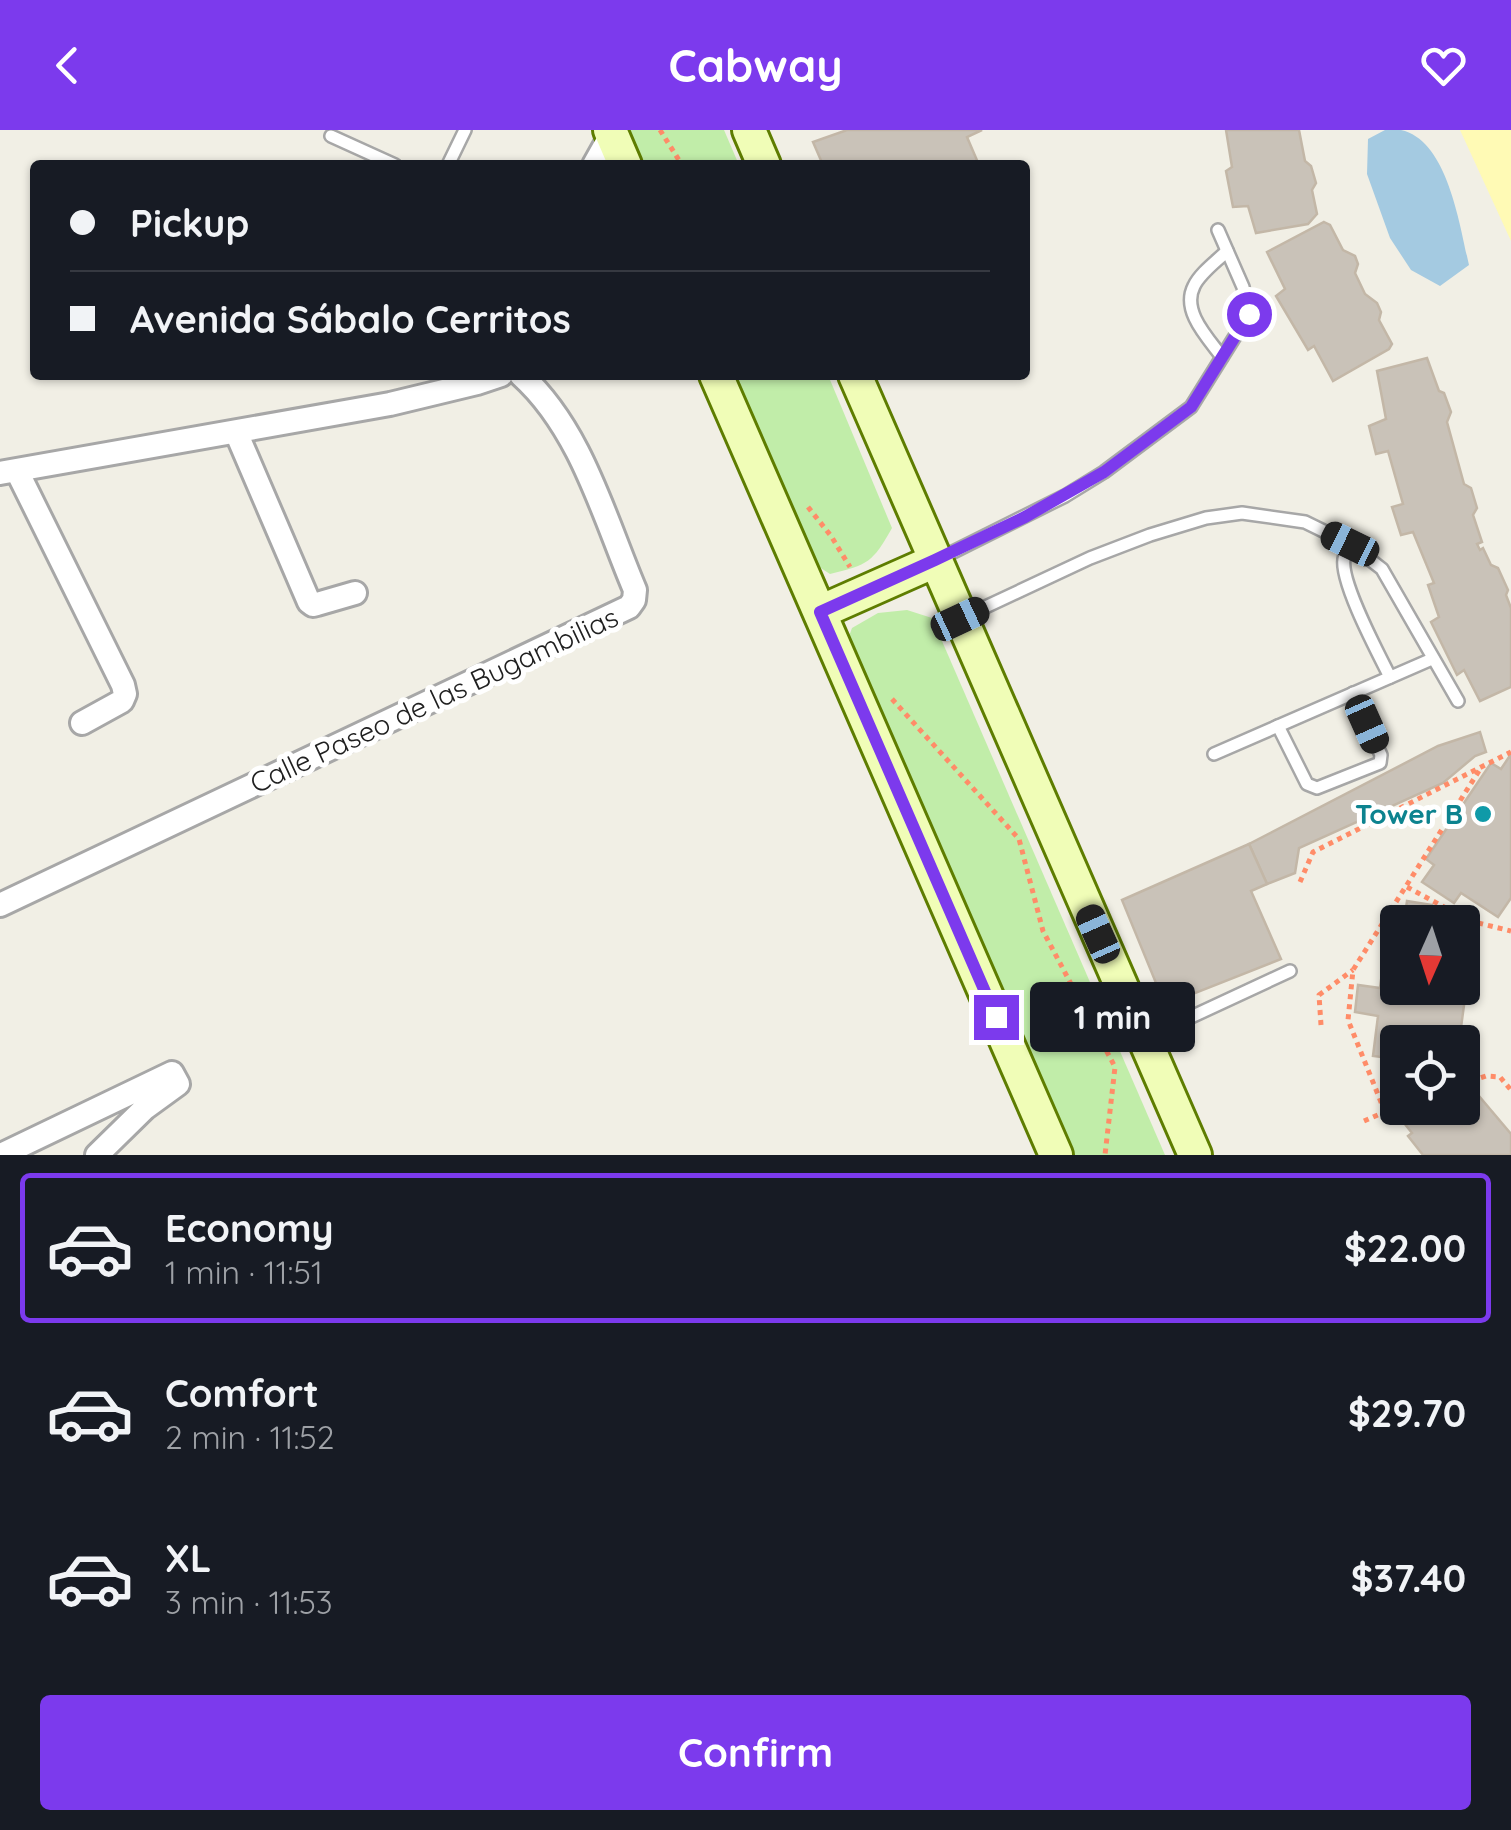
<!DOCTYPE html>
<meta charset="utf-8">
<style>
:root{--surface:#171b24;--page:#242831;--text:#f1f3f6;--muted:#9ea1a6;--line:#363941;--accent:#7c3aed}
body{margin:0;font-family:Quicksand,sans-serif;background:var(--page);color:var(--text);height:100vh;display:flex;flex-direction:column;font-size:38px;white-space:nowrap}
*{box-sizing:border-box;margin:0}
p{font-size:32px;color:var(--muted)}
.icon{flex:none;width:55px;height:55px;fill:none;stroke:currentColor;stroke-width:2;stroke-linecap:round;stroke-linejoin:round}
.map{position:relative;height:1025px;overflow:hidden}
.drawer{display:flex;flex-direction:column;background:var(--surface);flex:1}
.drawer>*{flex:none}
.hud{position:absolute;left:30px;top:30px;width:1000px;height:220px;border-radius:10px;box-shadow:0 2px 8px #0004;display:grid;align-content:center;height:220px;padding:0 40px;background:var(--surface)}
.needle{width:65px;rotate:183deg}
.tools{position:absolute;left:1380px;top:775px;display:grid;gap:20px}
.tools a{display:grid;place-items:center;width:100px;height:100px;border-radius:10px;background:var(--surface);box-shadow:0 2px 8px #0004;font-size:50px}
.end{position:absolute;width:45px;height:45px;margin:-22px;border:12px solid #7c3aed;background:#fff;box-shadow:0 0 0 5px #fff}
.from{border-radius:50%}
.bubble{position:absolute;height:70px;border-radius:10px;background:var(--surface);box-shadow:0 2px 8px #0004;font-size:32px;font-weight:700;line-height:70px;text-align:center}
.car{position:absolute;width:30px;height:60px;margin:-30px -15px;border-radius:12px;box-shadow:0 0 8px 2px #0007;background:linear-gradient(#222 24%,#8ab4d8 0 40%,#222 0 76%,#8ab4d8 0 86%,#222 0)}
.hud b{display:flex;align-items:center;gap:35px;height:95px;font-size:38px}
.hud b+b{border-top:2px solid var(--line)}
.hud i{width:25px;height:25px;background:var(--text)}
ul{padding:18px 0 0;list-style:none}
li{display:flex;align-items:center;gap:30px;height:150px;margin:0 20px 15px;padding:0 20px;border:5px solid transparent;border-radius:10px}
li div{flex:1}
li b{display:block;font-size:38px}
li em{font-style:normal;font-weight:700}
li.current{border-color:var(--accent)}
li>.icon{width:90px;height:90px;stroke-width:1.5}
.button{display:flex;gap:20px;margin-top:auto;padding:20px 40px}
.button a{flex:1;height:115px;border-radius:10px;background:var(--accent);color:#fff;font-size:40px;font-weight:700;line-height:115px;text-align:center}
header{display:flex;justify-content:space-between;align-items:center;height:130px;padding:0 40px;background:var(--accent);color:#fff;font-size:45px;font-weight:700}
.map>svg:first-child{display:block}
.grass{fill:#c1eda9}
.sand{fill:#fffab5}
.water{fill:#a4cae1}
.building{fill:#c9c2b8;stroke:#c3b7a7;stroke-width:2.5}
.lines{fill:none;stroke-linecap:round;stroke-linejoin:round}
.service-casing{stroke:#a7a7a7;stroke-width:16}
.minor-casing{stroke:#a7a7a7;stroke-width:28}
.secondary-casing{stroke:#5e7d00;stroke-width:38}
.path{stroke:#ff8c68;stroke-width:5;stroke-dasharray:5 5;stroke-linecap:butt}
.service{stroke:#fff;stroke-width:11}
.minor{stroke:#fff;stroke-width:22}
.secondary{stroke:#f0fdb7;stroke-width:32}
.route{stroke:#7c3aed;stroke-width:12}
.culture-dot{fill:#0f9aa8;stroke:#fff;stroke-width:4}
.labels{text-anchor:middle;stroke-width:10;stroke-linejoin:round;paint-order:stroke}
.street-label{font-size:28px;fill:#202020;stroke:#fff}
.culture-label{font-size:28px;font-weight:bold;fill:#0d838f;stroke:#fff;text-anchor:end}
</style>
<header><svg class="icon" aria-label="back" viewBox="0 0 24 24"><path d="M15 5l-7 7 7 7"/></svg>Cabway<svg class="icon" aria-label="heart" viewBox="0 0 24 24"><path d="M12 20l-8-8c-3-5 5-10 8-4 3-6 11-1 8 4z"/></svg></header>
<div class="map">
<svg width="1511" height="1025" viewBox="0 0 1511 1025">
<rect width="100%" height="100%" fill="#f1efe5"/>
<g class="grass">
<path d="M617,0H724L739,35H632Z"/>
<path d="M727,245H828L892,398C873,432 868,435 830,444L810,431Z"/>
<path d="M907,480L932,488L1165,1025H1062L843,523L852,498L878,483Z"/>
</g>
<path class="sand" d="M1460,0H1511V111Z"/>
<path class="water" d="M1385,0C1391,0 1396,0 1401,0C1448,10 1460,97 1469,135L1440,156L1411,140L1390,108L1367,44L1368,9Z"/>
<g class="building">
<path d="M847,0H982L967,7L979,35H823L813,12Z"/>
<path d="M1226,0H1299L1305,31L1311,36L1316,53L1312,60L1317,84L1308,94L1256,103L1248,76L1233,77L1226,41L1232,37Z"/>
<path d="M1324,92L1330,95L1343,120L1355,126L1358,134L1355,143L1365,164L1377,173L1381,182L1379,190L1392,214L1389,219L1333,251L1314,216L1308,220L1276,166L1285,159L1267,122Z"/>
<path d="M1427,228L1439,261L1444,263L1451,282L1447,292L1464,354L1471,358L1477,378L1473,385L1482,412L1477,414L1480,420L1483,418L1491,435L1498,438L1508,460L1506,465L1511,478V557L1480,571L1464,540L1457,545L1431,492L1439,487L1428,455L1434,453L1413,402L1401,405L1392,377L1403,374L1388,321L1376,324L1369,296L1386,289L1377,241Z"/>
<path d="M1480,602L1486,622L1475,626L1443,653L1299,718L1295,743L1267,754L1249,714L1438,616Z"/>
<path d="M1511,624V768L1498,787L1461,763L1454,773L1422,752L1434,735L1426,729L1491,633L1501,639Z"/>
<path d="M1249,714L1267,754L1251,761L1281,829L1165,875L1122,770Z"/>
<path d="M1407,771L1432,775L1431,779L1445,781L1444,792H1398V858H1462V801L1474,802L1459,912H1398V929L1373,926L1378,886L1355,882L1358,855L1380,858L1389,790L1404,792Z"/>
<path d="M1468,953L1511,1004V1025H1423L1408,1006L1412,1003L1404,993L1421,978H1462V958Z"/>
</g>
<g class="lines">
<g class="service-casing">
<g id="service">
<path d="M331,6L395,35"/>
<path d="M448,35L465,0"/>
<path d="M1222,227C1208,208 1181,181 1194,156C1200,143 1217,131 1227,121"/>
<path d="M1350,414C1348,419 1345,423 1344,429C1340,452 1378,523 1390,547"/>
<path d="M939,429L1065,366L1104,342L1191,277L1249,184L1243,157L1218,100"/>
<path d="M964,487L1090,428L1150,405L1206,388L1242,383L1305,392L1350,414L1382,439L1458,571"/>
<path d="M1278,596L1307,654L1317,658L1380,633L1381,625L1353,563"/>
<path d="M1214,624L1432,529"/>
<path d="M1148,907L1290,841"/>
</g>
</g>
<g class="minor-casing">
<g id="minor">
<path d="M594,35L612,3"/>
<path d="M236,302L309,472L313,475L317,474L355,463"/>
<path d="M17,341L123,555L125,564L122,571L82,593"/>
<path d="M0,343L390,274L477,253L501,245"/>
<path d="M0,775L629,477L634,470L635,460C604,387 581,299 521,245"/>
<path d="M1,1025L172,943L178,954L145,978L97,1025"/>
</g>
</g>
<g class="secondary-casing">
<g id="secondary">
<path d="M610,0L625,35"/>
<path d="M749,0L764,35"/>
<path d="M716,245L1056,1025"/>
<path d="M855,245L1195,1025"/>
<path d="M820,482L935,431"/>
</g>
</g>
<g class="path">
<path d="M660,0L682,35"/>
<path d="M808,377L831,406L850,437"/>
<path d="M892,569L1019,709L1043,801L1115,937L1105,1025"/>
<path d="M1300,752L1313,722L1511,622"/>
<path d="M1407,757L1470,791L1511,801"/>
<path d="M1321,895L1319,865L1353,840"/>
<path d="M1462,954L1486,946L1500,947L1511,960"/>
<path d="M1385,982L1348,890L1353,840L1482,636"/>
<path d="M1364,991L1398,976"/>
</g>
<use href="#service" class="service"/>
<use href="#minor" class="minor"/>
<use href="#secondary" class="secondary"/>
</g>
<g class="lines">
<path class="route" d="M996,887L820,482L935,430L1025,387L1104,342L1191,277L1249,184"/>
</g>
<circle class="culture-dot" cx="1483" cy="684" r="10"/>
<g class="labels">
<g class="street-label">
<text transform="translate(434 570) rotate(-25)" y="10">Calle Paseo de las Bugambilias</text>
</g>
<g class="culture-label">
<text x="1463" y="694">Tower B</text>
</g>
</g>
</svg>
<div class="tools">
<a><svg class="needle" viewBox="-14 -14 28 28"><path d="M0-13l5 13h-10z" fill="#e53935"/><path d="M0 13l5-13h-10z" fill="#9ea1a6"/></svg></a>
<a><svg class="icon" aria-label="locate" viewBox="0 0 24 24"><circle cx="12" cy="12" r="6"/><path d="M12 2v4M12 18v4M2 12h4M18 12h4"/></svg></a>
</div>
<i class="end from" style="left:1249px;top:184px"></i>
<i class="end" style="left:996px;top:887px"></i>
<div class="bubble" style="left:1030px;top:852px;width:165px">1 min</div>
<i class="car" style="left:1350px;top:414px;rotate:296deg"></i>
<i class="car" style="left:960px;top:489px;rotate:65deg"></i>
<i class="car" style="left:1367px;top:594px;rotate:156deg"></i>
<i class="car" style="left:1098px;top:804px;rotate:336deg"></i>
<div class="hud">
<b><i class="from"></i>Pickup</b>
<b><i></i>Avenida Sábalo Cerritos</b>
</div>
</div>
<section class="drawer">
<ul>
<li class="current"><svg class="icon" aria-label="car" viewBox="0 0 24 24"><path d="M5 17H2v-5l4-1 3-4h7l3 4 3 1v5h-3M9 17h6M6 11h13"/><circle cx="7" cy="17" r="2"/><circle cx="17" cy="17" r="2"/></svg><div><b>Economy</b><p>1 min · 11:51</p></div><em>$22.00</em></li>
<li><svg class="icon" aria-label="car" viewBox="0 0 24 24"><path d="M5 17H2v-5l4-1 3-4h7l3 4 3 1v5h-3M9 17h6M6 11h13"/><circle cx="7" cy="17" r="2"/><circle cx="17" cy="17" r="2"/></svg><div><b>Comfort</b><p>2 min · 11:52</p></div><em>$29.70</em></li>
<li><svg class="icon" aria-label="car" viewBox="0 0 24 24"><path d="M5 17H2v-5l4-1 3-4h7l3 4 3 1v5h-3M9 17h6M6 11h13"/><circle cx="7" cy="17" r="2"/><circle cx="17" cy="17" r="2"/></svg><div><b>XL</b><p>3 min · 11:53</p></div><em>$37.40</em></li>
</ul>
<div class="button"><a>Confirm</a></div>
</section>
